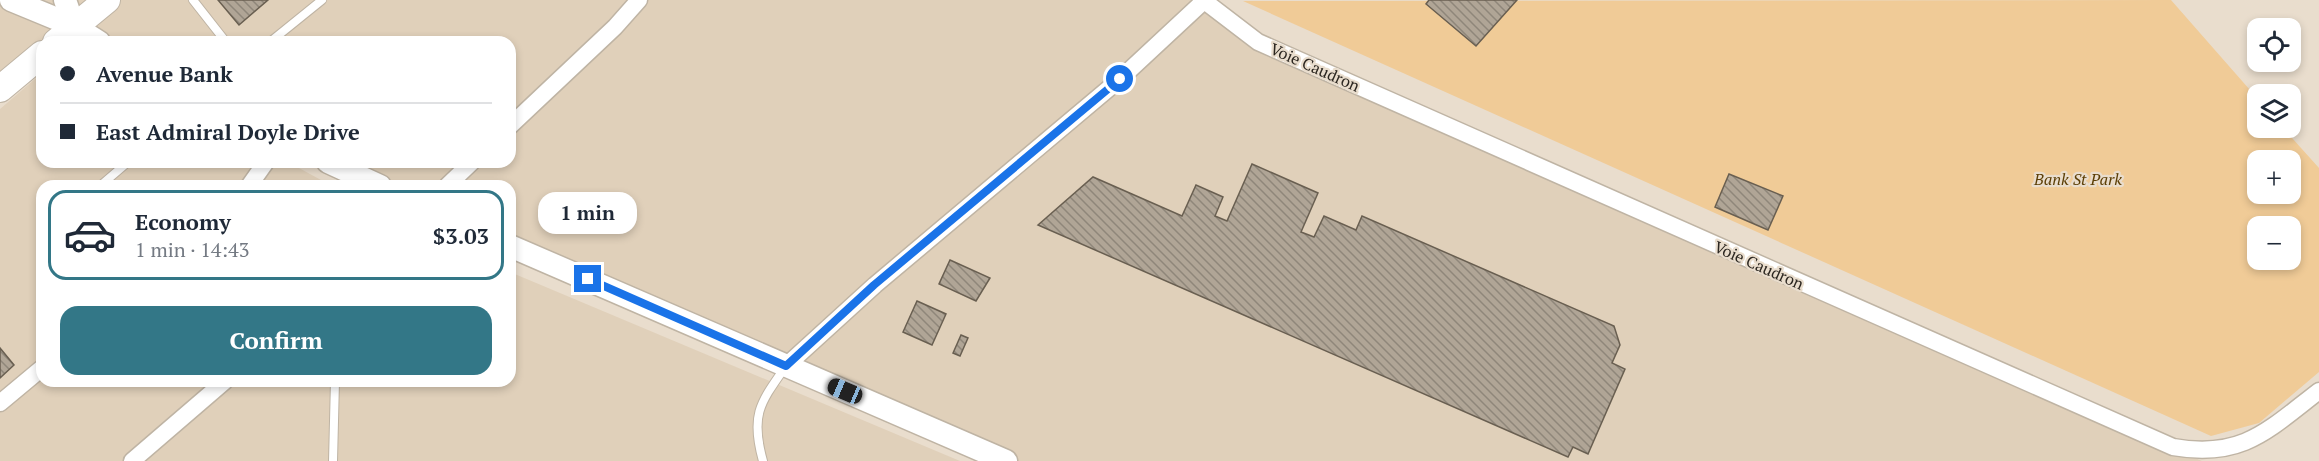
<!DOCTYPE html>
<meta charset="utf-8">
<style>
:root{--surface:#fff;--page:#f6f6f7;--text:#1f2937;--muted:#747a83;--line:#e0e1e3;--accent:#337787}
body{margin:0;font-family:"PT Serif",serif;background:var(--page);color:var(--text);height:100vh;display:flex;flex-direction:column;font-size:22px;white-space:nowrap}
*{box-sizing:border-box;margin:0}
p{font-size:20px;color:var(--muted)}
.icon{flex:none;width:33px;height:33px;fill:none;stroke:currentColor;stroke-width:2;stroke-linecap:round;stroke-linejoin:round}
.map{position:relative;flex:1;overflow:hidden}
.details{position:absolute;left:36px;top:180px;width:480px;height:207px;display:flex;flex-direction:column;background:var(--surface);border-radius:18px;box-shadow:0 3px 9px #0003}
.details>*{flex:none}
.top-card{position:absolute;left:36px;top:36px;width:480px;height:132px;border-radius:18px;box-shadow:0 3px 9px #0003;display:grid;align-content:center;height:132px;padding:0 24px;background:var(--surface)}
.buttons{position:absolute;left:2247px;top:18px;display:grid;gap:12px}
.buttons a{display:grid;place-items:center;width:54px;height:54px;border-radius:12px;background:var(--surface);box-shadow:0 3px 9px #0003;font-size:30px}
.end{position:absolute;width:27px;height:27px;margin:-14px;border:8px solid #1a73e8;background:#fff;box-shadow:0 0 0 3px #fff}
.from{border-radius:50%}
.bubble{position:absolute;height:42px;border-radius:18px;background:var(--surface);box-shadow:0 3px 9px #0003;font-size:20px;font-weight:600;line-height:42px;text-align:center}
.car{position:absolute;width:18px;height:36px;margin:-18px -9px;border-radius:8px;box-shadow:0 0 4px 2px #0007;background:linear-gradient(#222 24%,#8ab4d8 0 40%,#222 0 76%,#8ab4d8 0 86%,#222 0)}
.top-card b{display:flex;align-items:center;gap:21px;height:57px;font-size:22px}
.top-card b+b{border-top:2px solid var(--line)}
.top-card i{width:15px;height:15px;background:var(--text)}
ul{padding:10px 0 0;list-style:none}
li{display:flex;align-items:center;gap:18px;height:90px;margin:0 12px 9px;padding:0 12px;border:3px solid var(--line);border-radius:18px}
li div{flex:1}
li b{display:block;font-size:22px}
li em{font-style:normal;font-weight:600}
li.selected{border-color:var(--accent)}
li>.icon{width:54px;height:54px;stroke-width:1.5}
.cta{display:flex;gap:12px;margin-top:auto;padding:12px 24px}
.cta a{flex:1;height:69px;border-radius:18px;background:var(--accent);color:#fff;font-size:24px;font-weight:600;line-height:69px;text-align:center}
.map>svg:first-child{display:block}
.built{fill:#e0d0ba}
.park{fill:#f0cb97;fill-rule:evenodd}
.building{fill:url(#building-back-hatch);stroke:#695f51;stroke-width:1.5}
.lines{fill:none;stroke-linecap:round;stroke-linejoin:round}
.lane-casing{stroke:#bfb4a4;stroke-width:10}
.street-casing{stroke:#bfb4a4;stroke-width:19}
.secondary-casing{stroke:#bfb4a4;stroke-width:25}
.primary-casing{stroke:#bfb4a4;stroke-width:28}
.lane{stroke:#fff;stroke-width:8}
.street{stroke:#fff;stroke-width:16}
.secondary{stroke:#fff;stroke-width:22}
.primary{stroke:#fff;stroke-width:26}
.route{stroke:#1a73e8;stroke-width:8}
.labels{text-anchor:middle;stroke-width:4.5;stroke-linejoin:round;paint-order:stroke}
.street-label{font-size:16px;fill:#2c2721;stroke:#e9ddcd}
.park-label{font-size:16px;font-style:italic;fill:#5c3e05;stroke:#e9ddcd}
</style>
<div class="map">
<svg width="2319" height="461" viewBox="0 0 2319 461">
<defs>
<pattern id="building-back-hatch" width="6" height="6" patternUnits="userSpaceOnUse" patternTransform="scale(1.5)"><rect width="6" height="6" fill="#b0a596"/><path d="M-1 5l2 2M0 0l6 6M5-1l2 2" fill="none" stroke="#8f867a"/></pattern>
</defs>
<rect width="100%" height="100%" fill="#e9ddcd"/>
<g class="built">
<path d="M0,0H94L0,78Z"/>
<path d="M106,0H1203L1258,42L2202,461H1013L510,238V186H392L338,162H510V42H99L74,26Z"/>
<path d="M42,73V162H288L332,186H42V381H510V272L960,461H0V109Z"/>
</g>
<path class="park" d="M2171,0L2257,98L2258,128H2283L2319,168V372L2259,423L2211,436L1243,1ZM2258,160H2290V194H2258ZM2258,226H2290V260H2258Z"/>
<g class="building">
<path d="M218,0H268L239,25Z"/>
<path d="M1429,0H1517L1476,46L1426,4Z"/>
<path d="M1252,164L1318,193L1301,232L1314,237L1324,216L1356,230L1362,216L1614,326L1620,345L1612,363L1625,369L1588,454L1573,447L1568,457L1038,225L1093,177L1182,216L1196,185L1223,197L1215,216L1227,221Z"/>
<path d="M1729,174L1783,196L1768,230L1715,207Z"/>
<path d="M950,260L990,278L976,301L939,284Z"/>
<path d="M917,301L946,314L932,345L903,332Z"/>
<path d="M961,335L968,338L960,356L953,353Z"/>
<path d="M0,348L14,365L0,378Z"/>
</g>
<g class="lines">
<g class="lane-casing">
<g id="lane">
<path d="M193,0L226,42"/>
<path d="M270,42L322,0"/>
<path d="M100,186L128,162"/>
<path d="M333,461L335,381"/>
<path d="M763,461C750,415 760,403 786,366"/>
</g>
</g>
<g class="street-casing">
<g id="street">
<path d="M1203,0L1258,42L2173,447C2242,459 2267,431 2319,391"/>
<path d="M510,126L615,27L639,0"/>
<path d="M249,186L266,162"/>
<path d="M447,186L472,162"/>
<path d="M786,366L875,285L1120,79L1205,0"/>
<path d="M0,403L42,368"/>
<path d="M132,461L225,381"/>
</g>
</g>
<g class="secondary-casing">
<g id="secondary">
<path d="M11,0L74,26L99,42"/>
<path d="M65,0L74,26"/>
<path d="M328,162L380,186"/>
<path d="M510,246L1006,461"/>
</g>
</g>
<g class="primary-casing">
<g id="primary">
<path d="M56,42L107,0"/>
<path d="M0,89L42,54"/>
</g>
</g>
<use href="#lane" class="lane"/>
<use href="#street" class="street"/>
<use href="#secondary" class="secondary"/>
<use href="#primary" class="primary"/>
</g>
<g class="lines">
<path class="route" d="M588,279L786,366L874,285L1120,79"/>
</g>
<g class="labels">
<g class="street-label">
<text transform="translate(1315 67) rotate(24)" y="6">Voie Caudron</text>
<text transform="translate(1759 265) rotate(24)" y="6">Voie Caudron</text>
</g>
<g class="park-label">
<text x="2078" y="185">Bank St Park</text>
</g>
</g>
</svg>
<div class="buttons">
<a><svg class="icon" aria-label="locate" viewBox="0 0 24 24"><circle cx="12" cy="12" r="6"/><path d="M12 2v4M12 18v4M2 12h4M18 12h4"/></svg></a>
<a><svg class="icon" aria-label="layers" viewBox="0 0 24 24"><path d="M12 4l9 5-9 5-9-5zM3 14l9 5 9-5"/></svg></a>
<a>+</a>
<a>−</a>
</div>
<i class="end from" style="left:1120px;top:79px"></i>
<i class="end" style="left:588px;top:279px"></i>
<div class="bubble" style="left:538px;top:192px;width:99px">1 min</div>
<i class="car" style="left:845px;top:391px;rotate:293deg"></i>
<div class="top-card">
<b><i class="from"></i>Avenue Bank</b>
<b><i></i>East Admiral Doyle Drive</b>
</div>
<section class="details">
<ul>
<li class="selected"><svg class="icon" aria-label="car" viewBox="0 0 24 24"><path d="M5 17H2v-5l4-1 3-4h7l3 4 3 1v5h-3M9 17h6M6 11h13"/><circle cx="7" cy="17" r="2"/><circle cx="17" cy="17" r="2"/></svg><div><b>Economy</b><p>1 min · 14:43</p></div><em>$3.03</em></li>
</ul>
<div class="cta"><a>Confirm</a></div>
</section>
</div>
